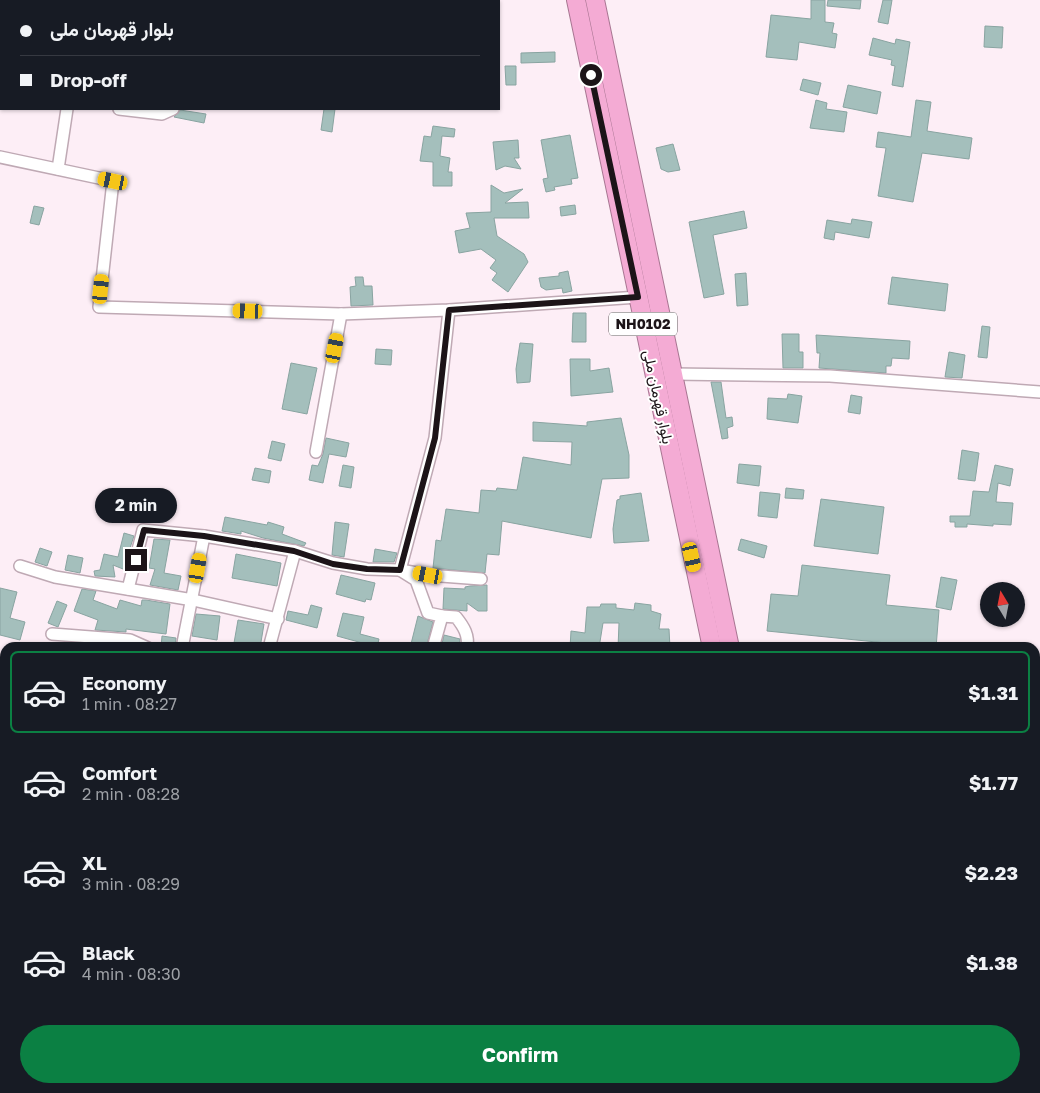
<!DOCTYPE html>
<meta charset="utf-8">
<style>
:root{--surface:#171b24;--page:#242831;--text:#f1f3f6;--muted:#9ea1a6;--line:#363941;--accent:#0b8043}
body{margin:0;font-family:"Golos Text",Vazirmatn,sans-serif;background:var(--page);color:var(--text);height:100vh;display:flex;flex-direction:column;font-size:19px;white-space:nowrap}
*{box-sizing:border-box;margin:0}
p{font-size:16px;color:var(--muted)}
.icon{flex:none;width:28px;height:28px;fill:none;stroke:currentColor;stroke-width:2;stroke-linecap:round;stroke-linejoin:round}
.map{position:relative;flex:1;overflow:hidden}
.sheet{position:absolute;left:0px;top:642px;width:1040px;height:451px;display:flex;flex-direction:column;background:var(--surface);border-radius:15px 15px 0 0;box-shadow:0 1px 4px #0004}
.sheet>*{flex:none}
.top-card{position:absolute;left:0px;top:0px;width:500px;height:110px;box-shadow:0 1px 4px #0004;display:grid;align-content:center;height:110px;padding:0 20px;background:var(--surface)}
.needle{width:32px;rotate:350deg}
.fabs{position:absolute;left:980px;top:582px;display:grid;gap:10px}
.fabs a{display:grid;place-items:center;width:45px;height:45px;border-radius:50%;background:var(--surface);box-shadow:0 1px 4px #0004;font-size:25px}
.end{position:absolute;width:22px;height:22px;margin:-11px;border:6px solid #1c1418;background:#fff;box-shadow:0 0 0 2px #fff}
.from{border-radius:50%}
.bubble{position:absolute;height:35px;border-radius:18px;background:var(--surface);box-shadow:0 1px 4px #0004;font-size:16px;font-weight:700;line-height:35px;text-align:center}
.car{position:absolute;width:15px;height:30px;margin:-15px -8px;border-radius:6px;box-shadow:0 0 4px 1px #0007;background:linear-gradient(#f5c518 24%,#345 0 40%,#f5c518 0 76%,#345 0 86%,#f5c518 0)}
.top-card b{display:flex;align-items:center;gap:18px;height:48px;font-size:19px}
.top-card b+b{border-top:1px solid var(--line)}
.top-card i{width:12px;height:12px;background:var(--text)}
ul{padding:9px 0 0;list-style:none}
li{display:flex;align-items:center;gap:15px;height:82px;margin:0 10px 8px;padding:0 10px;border:2px solid transparent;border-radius:8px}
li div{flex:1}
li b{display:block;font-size:19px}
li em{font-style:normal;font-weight:700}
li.on{border-color:var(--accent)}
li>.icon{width:45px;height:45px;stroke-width:1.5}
.action{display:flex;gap:10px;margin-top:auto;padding:10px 20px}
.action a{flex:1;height:58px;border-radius:30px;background:var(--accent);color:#fff;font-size:20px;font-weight:700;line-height:58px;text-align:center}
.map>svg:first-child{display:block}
.building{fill:#a4bfbc;stroke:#89a4a1}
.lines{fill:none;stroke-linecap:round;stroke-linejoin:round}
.minor-casing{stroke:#bfa9b4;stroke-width:14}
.highway-casing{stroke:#a87692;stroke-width:20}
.minor{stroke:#fff;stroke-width:11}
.highway{stroke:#f4abd4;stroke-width:18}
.route{stroke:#1c1418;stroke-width:6}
.labels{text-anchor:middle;stroke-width:4;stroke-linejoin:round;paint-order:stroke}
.shield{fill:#fff;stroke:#605a5d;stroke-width:1}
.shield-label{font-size:14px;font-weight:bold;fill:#1c1418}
.street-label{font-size:15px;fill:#1c1418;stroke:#fff}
</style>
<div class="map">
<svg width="1040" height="1093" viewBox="0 0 1040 1093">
<rect width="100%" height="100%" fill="#fdeef6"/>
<g class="building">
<path d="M811,0H825V22L834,23L832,33L837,34L835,48L799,42L797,60L766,57L771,15L811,19Z"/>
<path d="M828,0H861L860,9L827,6Z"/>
<path d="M883,0H892L888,24L878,22Z"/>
<path d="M985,26L1003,27L1002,48L984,47Z"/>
<path d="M873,38L895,44L896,39L910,42L903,87L892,85L895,66L891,65L892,60L869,55Z"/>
<path d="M555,52V62L521,63V53Z"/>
<path d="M505,66H516V85H506Z"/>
<path d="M803,79L821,83L818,95L800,90Z"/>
<path d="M848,85L881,92L877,114L843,107Z"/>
<path d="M816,100L827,103L826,109L847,112L844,132L810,128Z"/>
<path d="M916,100L931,102L927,131L972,138L969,159L922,153L913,202L878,196L886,148L876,147L878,132L911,137Z"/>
<path d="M324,109H335L332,132L321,130Z"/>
<path d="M180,110L206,114L204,123L174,117Z"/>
<path d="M433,126L455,129L454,137L442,136L440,156L450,158L448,172H452V186H433V162L420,161L424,136L431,137Z"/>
<path d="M570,135L578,178L571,179L572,184L554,187L555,190L546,192L543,179L548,178L541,140Z"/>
<path d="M518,140L519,158H514L521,169L505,166L496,170L493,142Z"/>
<path d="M673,144L680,170L668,172L661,169L656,148Z"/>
<path d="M491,185L504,193L523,189L505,203L528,202L529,218H494L497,236L524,254L528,262L508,292L492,280L497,273L490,268L496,260L481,249L459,253L455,231L470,228L466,213L491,212Z"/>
<path d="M575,205L576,214L561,216L560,207Z"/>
<path d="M34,206L44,208L39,225L30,223Z"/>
<path d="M744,211L747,228L713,235L724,294L704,298L689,222Z"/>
<path d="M852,219L872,222L869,238L835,232L834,240L824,238L827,220L851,224Z"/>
<path d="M568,271L572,291L563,293L562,288L546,290L541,287L539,278L559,276V273Z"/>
<path d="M746,273L748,305L737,306L735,274Z"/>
<path d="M355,277H363L364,286H372L373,305L351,306L350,287L356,286Z"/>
<path d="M892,277L948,284L945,311L888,304Z"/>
<path d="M573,313H586V342H572Z"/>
<path d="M982,326L990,327L987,358L978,357Z"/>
<path d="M782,334H799V352H803V368H783Z"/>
<path d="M816,335L910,341L909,359L892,358L891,366H886V373L819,368L820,353H817Z"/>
<path d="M520,343L533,344L530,382L517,383L516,369Z"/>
<path d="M376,349L392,350L391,365L375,364Z"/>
<path d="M949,352L965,355L962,378L945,377Z"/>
<path d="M570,359H590V371L609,368L613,392L571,396Z"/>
<path d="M291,363L317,368L307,414L282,409Z"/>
<path d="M711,382H721L726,418L732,417L733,426L727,428L728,438L722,439Z"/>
<path d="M788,394L802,396L798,423L767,419L768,398L787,399Z"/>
<path d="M851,395L862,397L860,414L848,412Z"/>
<path d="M621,418L629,455V478L602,479L591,538L502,521L499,555L487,554L485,573L433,568L436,540L441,541L446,509L479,513L481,490L496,491L497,488L517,490L523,457L571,465L572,442L533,441V422L587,426V422Z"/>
<path d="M326,438L349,443L346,457L329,454L323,483L309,480L312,465L318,466L323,454Z"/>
<path d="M272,441L285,444L281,461L268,458Z"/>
<path d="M962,450L979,453L975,481L958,479Z"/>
<path d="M739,464L761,466L759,486L737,483Z"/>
<path d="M343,465L354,467L351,488L339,486Z"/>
<path d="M995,465L1013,469L1010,486L998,483L996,502L1013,503L1011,525L993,524V526L967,524V527H955V522H950V516H970L973,491L989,492Z"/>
<path d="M255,468L271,471L269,483L252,480Z"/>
<path d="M786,488L804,490L803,499L785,498Z"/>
<path d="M760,492L780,494L777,518L758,516Z"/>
<path d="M641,493L649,541L614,543L613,529L617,500L620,499V496Z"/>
<path d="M821,499L884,507L878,554L814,546Z"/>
<path d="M225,517L267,525L268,522L284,527L282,534L306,543L304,546L263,538L241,531V534L222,531Z"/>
<path d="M335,522L349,524L344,557L332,555Z"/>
<path d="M124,533L134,536L123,569L113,565L115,577L95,576L94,571L100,570L104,554L118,557Z"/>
<path d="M154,539L170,540L164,573L181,576L178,590L150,585L155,569L149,568Z"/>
<path d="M741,539L767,546L764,558L738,550Z"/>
<path d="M40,548L52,552L47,566L35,562Z"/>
<path d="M375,549L397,553L394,562H373Z"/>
<path d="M236,554L281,563L277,586L232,578Z"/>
<path d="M68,555L83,558L80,573L65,570Z"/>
<path d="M802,565L890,575L886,605L939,610L936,648L767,631L771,594L798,596Z"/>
<path d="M341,575L375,583L371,600L366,599L365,602L336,594Z"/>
<path d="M941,577L957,580L951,610L936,607Z"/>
<path d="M487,585V611H478L467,603V611L443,609L444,588L465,589V587L470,586Z"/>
<path d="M0,588L17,592L10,618L25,622L20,640L0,635Z"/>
<path d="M82,589L96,591L93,600L117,609L120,600L141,606L142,600H146L170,604L166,634L126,629V632L95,630L98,620L74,611Z"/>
<path d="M57,601L67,605L58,627L48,623Z"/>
<path d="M635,603L651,605V611L661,614L659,629H669L670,648H618L619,623H603L599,648H570L571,631L585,633L587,607H600L601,604H616V608L634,610Z"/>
<path d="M311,605L322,608L317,628L286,620L288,611L308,615Z"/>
<path d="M343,613L364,617L360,634L379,639L377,647L337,636Z"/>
<path d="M196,614L220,616L217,640L192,636Z"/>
<path d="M418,616L433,622L426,648H410Z"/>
<path d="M238,620L264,624L260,648L234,643Z"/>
<path d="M444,635L460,639L459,648H441Z"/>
<path d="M162,636L176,638L175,648H161Z"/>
</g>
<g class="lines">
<g class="minor-casing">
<g id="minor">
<path d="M344,0L351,1"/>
<path d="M188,1V0"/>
<path d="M119,109L162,114L173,109"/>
<path d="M0,157L113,181L99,307L341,314L449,310L638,297"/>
<path d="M58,169L67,109"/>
<path d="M673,374L830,376L1040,392"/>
<path d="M316,452L341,314"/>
<path d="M20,566L55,577L193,600L278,619"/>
<path d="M128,589L143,530L204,536"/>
<path d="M442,616L456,617C464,627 469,635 467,648"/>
<path d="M52,634L130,640L148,648"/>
<path d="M182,648L204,536L295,551L333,563L367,569L400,570L428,575L481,579"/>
<path d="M269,648L295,551"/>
<path d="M433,648L442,616L428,613L416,580L400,570L435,438L449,310"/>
<path d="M0,901L5,903"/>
<path d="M1035,1072L1040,1076"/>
<path d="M129,1089L138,1093"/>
<path d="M155,1093L158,1089"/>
<path d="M317,1093L321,1089"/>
<path d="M478,1093L481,1089"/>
<path d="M1038,1093L1040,1088"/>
</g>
</g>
<g class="highway-casing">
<g id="highway">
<path d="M576,0L712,648"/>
<path d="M595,0L730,648"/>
<path d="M798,1089L799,1093"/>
<path d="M819,1089L820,1093"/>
</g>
</g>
<use href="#minor" class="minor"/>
<use href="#highway" class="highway"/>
</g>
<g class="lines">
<path class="route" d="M136,560L144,530L204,536L294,551L333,564L367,569L400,570L435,438L449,310L638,297L591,75"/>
</g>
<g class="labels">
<rect class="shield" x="609" y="312.5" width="68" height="23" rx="4"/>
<g class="shield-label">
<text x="643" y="329">NH0102</text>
</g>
<g class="street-label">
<text transform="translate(658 397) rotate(78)" y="5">بلوار قهرمان ملی</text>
</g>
</g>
</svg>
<div class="fabs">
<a><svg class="needle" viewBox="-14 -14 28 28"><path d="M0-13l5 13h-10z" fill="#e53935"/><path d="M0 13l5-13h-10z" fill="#9ea1a6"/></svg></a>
</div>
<i class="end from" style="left:591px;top:75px"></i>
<i class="end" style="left:136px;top:560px"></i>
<div class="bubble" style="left:95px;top:488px;width:82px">2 min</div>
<i class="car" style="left:113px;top:181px;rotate:282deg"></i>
<i class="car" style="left:101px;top:289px;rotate:6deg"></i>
<i class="car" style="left:248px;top:311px;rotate:272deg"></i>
<i class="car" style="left:335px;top:348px;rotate:11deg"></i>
<i class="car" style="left:692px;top:557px;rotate:167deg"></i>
<i class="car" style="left:198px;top:568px;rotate:10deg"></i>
<i class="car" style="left:428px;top:575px;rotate:281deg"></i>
<div class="top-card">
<b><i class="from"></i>بلوار قهرمان ملی</b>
<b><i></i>Drop-off</b>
</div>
<section class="sheet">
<ul>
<li class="on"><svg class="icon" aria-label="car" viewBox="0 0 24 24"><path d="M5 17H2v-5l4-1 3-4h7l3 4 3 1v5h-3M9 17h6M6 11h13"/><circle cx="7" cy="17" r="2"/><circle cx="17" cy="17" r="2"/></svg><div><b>Economy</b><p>1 min · 08:27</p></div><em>$1.31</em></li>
<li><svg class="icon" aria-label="car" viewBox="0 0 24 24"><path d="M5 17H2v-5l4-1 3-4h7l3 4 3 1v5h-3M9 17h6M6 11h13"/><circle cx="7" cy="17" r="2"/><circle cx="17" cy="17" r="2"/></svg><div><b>Comfort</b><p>2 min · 08:28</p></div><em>$1.77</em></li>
<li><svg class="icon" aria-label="car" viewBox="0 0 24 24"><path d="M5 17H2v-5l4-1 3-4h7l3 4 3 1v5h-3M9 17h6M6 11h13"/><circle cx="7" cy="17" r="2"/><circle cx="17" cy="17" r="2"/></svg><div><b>XL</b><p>3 min · 08:29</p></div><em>$2.23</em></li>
<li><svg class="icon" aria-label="car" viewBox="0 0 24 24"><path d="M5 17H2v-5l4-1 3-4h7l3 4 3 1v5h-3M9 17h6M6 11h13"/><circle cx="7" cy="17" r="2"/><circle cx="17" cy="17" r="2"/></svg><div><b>Black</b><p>4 min · 08:30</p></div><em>$1.38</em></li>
</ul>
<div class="action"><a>Confirm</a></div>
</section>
</div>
